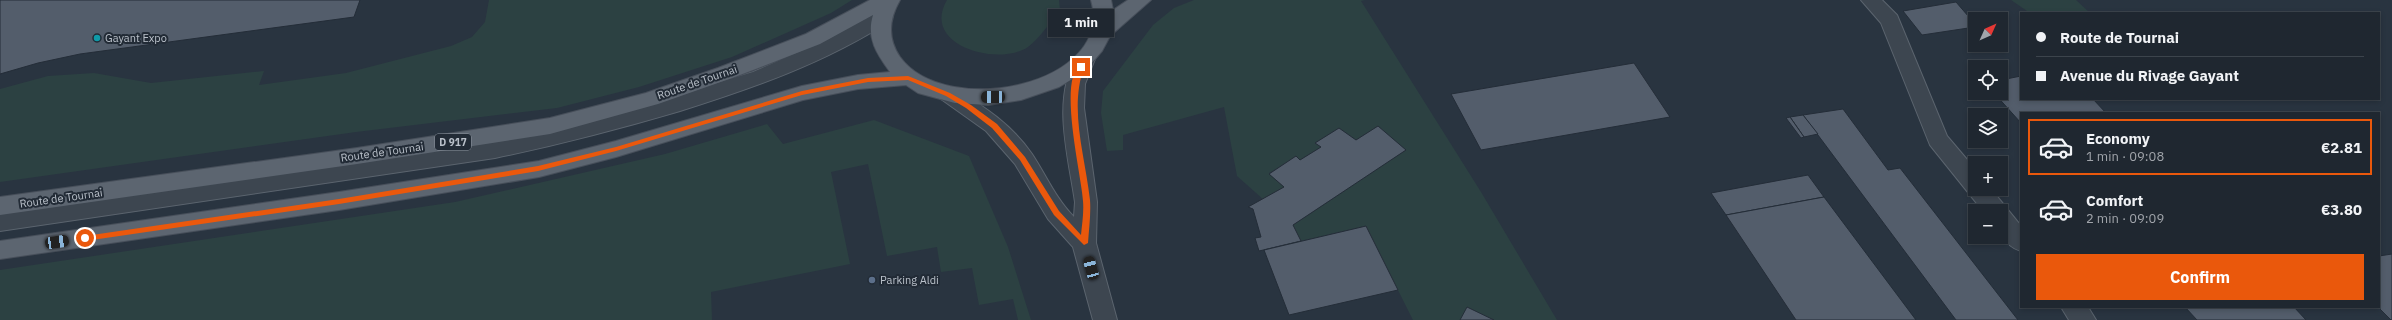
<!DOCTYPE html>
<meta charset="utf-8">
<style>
:root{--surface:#1f2730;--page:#2c333c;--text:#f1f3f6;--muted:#a1a5ab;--line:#3c444c;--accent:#ea580c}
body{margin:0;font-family:"IBM Plex Sans",sans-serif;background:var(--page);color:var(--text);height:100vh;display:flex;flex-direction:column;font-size:15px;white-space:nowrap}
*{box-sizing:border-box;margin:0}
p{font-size:13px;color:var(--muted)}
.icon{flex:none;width:22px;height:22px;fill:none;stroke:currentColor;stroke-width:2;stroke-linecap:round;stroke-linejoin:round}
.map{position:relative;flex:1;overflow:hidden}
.sheet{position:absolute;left:2020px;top:112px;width:360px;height:196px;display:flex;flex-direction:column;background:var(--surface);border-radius:0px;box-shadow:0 2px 6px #0003,0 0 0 1px var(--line)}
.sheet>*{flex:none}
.banner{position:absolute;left:2020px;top:12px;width:360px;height:88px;border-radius:0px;box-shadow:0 2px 6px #0003,0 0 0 1px var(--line);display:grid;align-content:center;height:88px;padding:0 16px;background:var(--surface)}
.needle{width:26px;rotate:45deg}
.buttons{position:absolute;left:1968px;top:12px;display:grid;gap:8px}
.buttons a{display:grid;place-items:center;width:40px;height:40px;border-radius:0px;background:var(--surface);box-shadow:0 2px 6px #0003,0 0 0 1px var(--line);font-size:20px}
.end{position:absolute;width:18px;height:18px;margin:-9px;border:5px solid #ea580c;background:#fff;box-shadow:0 0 0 2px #fff}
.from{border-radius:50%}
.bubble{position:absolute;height:28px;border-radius:0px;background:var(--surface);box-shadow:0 2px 6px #0003,0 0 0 1px var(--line);font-size:13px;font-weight:700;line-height:28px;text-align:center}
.car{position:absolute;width:12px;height:24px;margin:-12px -6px;border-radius:5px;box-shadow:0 0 3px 1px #0007;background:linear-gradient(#222 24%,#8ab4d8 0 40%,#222 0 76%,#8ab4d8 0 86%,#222 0)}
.banner b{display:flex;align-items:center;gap:14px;height:38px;font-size:15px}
.banner b+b{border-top:1px solid var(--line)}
.banner i{width:10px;height:10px;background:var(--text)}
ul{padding:7px 0 0;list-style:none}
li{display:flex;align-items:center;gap:12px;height:56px;margin:0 8px 6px;padding:0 8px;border:2px solid transparent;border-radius:0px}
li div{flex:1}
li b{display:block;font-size:15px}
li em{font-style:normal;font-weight:700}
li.on{border-color:var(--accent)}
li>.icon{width:36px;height:36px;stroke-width:1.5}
.action{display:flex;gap:8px;margin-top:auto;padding:8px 16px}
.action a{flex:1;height:46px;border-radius:0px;background:var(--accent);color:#fff;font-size:16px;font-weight:700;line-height:46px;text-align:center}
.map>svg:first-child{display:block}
.green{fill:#2c4142}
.building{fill:#535d6b;stroke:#242d38}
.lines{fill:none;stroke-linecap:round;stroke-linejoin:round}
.minor-casing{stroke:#5b646e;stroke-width:2}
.major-casing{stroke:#474f5a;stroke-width:2}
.minor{fill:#3d4650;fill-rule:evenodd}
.major{fill:#5c6570;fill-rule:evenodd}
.route{fill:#ea580c}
.culture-dot{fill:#0f9aa8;stroke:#222b36;stroke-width:1.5}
.service-dot{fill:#5c6f8a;stroke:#222b36;stroke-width:1.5}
.labels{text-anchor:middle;stroke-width:4;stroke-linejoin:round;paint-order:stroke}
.shield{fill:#222b36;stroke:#8c949e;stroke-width:1}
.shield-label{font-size:10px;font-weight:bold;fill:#bac1ca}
.poi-label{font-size:11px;fill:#bac1ca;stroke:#222b36;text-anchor:start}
.street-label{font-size:11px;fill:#bac1ca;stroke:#222b36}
</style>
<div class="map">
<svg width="2392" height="320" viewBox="0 0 2392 320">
<rect width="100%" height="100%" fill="#293440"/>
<g class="green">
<path d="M489,0H852L831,13L732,57L639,87L557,108L356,132L0,182V89L48,76L94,73L151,83L264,71L259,85L346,73L451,46L472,37L485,22Z"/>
<path d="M947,0H1059L1060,10C1051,21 1040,38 1028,47C999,67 920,46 947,0Z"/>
<path d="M1194,0H1365L1361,1L1481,192L1557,320H1413L1366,226L1301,241L1293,225L1406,150L1378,127L1356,140L1339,128L1315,143L1321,147L1300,160L1296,157L1269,173L1284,187L1264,200L1237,176L1224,107L1123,135V150L1107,151L1101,113L1103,91L1153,25L1174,8Z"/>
<path d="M2011,0H2076L2090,13H2030Z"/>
<path d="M874,120L969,156L1008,247L1031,320H1018L1013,299L979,305L972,268L941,272L937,247L887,256L868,164L831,172L850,264L711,292L712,320H0V270L455,202L665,154L767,124L783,144Z"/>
</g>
<g class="building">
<path d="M0,0H360L354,17L80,54L38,63L0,74Z"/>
<path d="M1956,2L1975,24V27L1922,35L1903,11Z"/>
<path d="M1634,63L1670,117L1481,150L1451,94Z"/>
<path d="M2021,76V99H2093L2106,113H2021V123L1994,93H2001V80Z"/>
<path d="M1843,109L1888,170L1900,168L2018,320H1956L1803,115Z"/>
<path d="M1803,115L1818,134L1804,137L1790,117Z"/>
<path d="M1790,117L1804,137L1801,138L1786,118Z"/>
<path d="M1378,126L1406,150L1293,225L1301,241L1259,251L1255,238L1261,237L1253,209L1248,207L1284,187L1269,174L1296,156L1300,160L1321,147L1315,143L1339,128L1356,140Z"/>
<path d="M1808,175L1824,197L1726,215L1711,193Z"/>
<path d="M1824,197L1916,320H1796L1726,215Z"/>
<path d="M1366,226L1398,290L1289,315L1264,250Z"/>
<path d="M2392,254V320H2391L2378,307L2379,256Z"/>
<path d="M1467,307L1494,320H1460Z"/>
<path d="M2185,307H2294L2306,320H2197Z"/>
</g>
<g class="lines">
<g class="minor-casing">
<g id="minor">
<path d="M1861,0H1882L1897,15L1947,136L1975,169V189H1991L2021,226V251C2001,245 2001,229 2001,211H1983L1930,145L1881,23Z"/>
<path d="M883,9L890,11L893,16L890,21C825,63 753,88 680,111C619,129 557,145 495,158L0,231V213L495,142L543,132L636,108L753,72L829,39L876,11Z"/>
<path d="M1085,52L1092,54L1095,59L1085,84L1084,108L1097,202L1096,243L1117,320H1093L1073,247L1048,219L1015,164L986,131L941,99L938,94L941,89L948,87L955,89C984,106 1013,126 1032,154C1046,175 1056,199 1074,217L1075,202C1068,154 1051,98 1078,54Z"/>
<path d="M2061,307H2088L2096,320H2069Z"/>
</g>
</g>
<g class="major-casing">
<path id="major" d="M870,0H900C889,19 887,38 900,57C946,120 1116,85 1091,0H1111L1113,10L1128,0H1151L1110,36L1102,51L1084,72L1059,87L1021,100L988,105L955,103L918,93L906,85L858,89L803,100L616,157L539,177L339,210L0,259V241L339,192L539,161L616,141L802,86L858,75L890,72C877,54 866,38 873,15L820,44L732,78L658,104L550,134L357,164L0,215V197L357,148L550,118L646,93L718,68L806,34Z"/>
</g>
<use href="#minor" class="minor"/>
<use href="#major" class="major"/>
</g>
<path class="route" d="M1081,65L1084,67C1069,110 1085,155 1090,200C1091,214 1089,229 1088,243L1084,245L1054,215L1020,160L992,128L966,108L946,96L908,80L868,82L802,95L616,151L538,171L339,204L85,241L81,238L85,236L339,199L538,166L616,147L802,91L868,78L908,76L950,93L971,105L997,124L1025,157L1059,211L1081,235C1082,224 1084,212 1083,201C1082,178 1057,77 1081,65Z"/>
<circle class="culture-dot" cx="97" cy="38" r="4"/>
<circle class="service-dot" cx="872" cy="280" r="4"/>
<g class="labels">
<rect class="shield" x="435" y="134" width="36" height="16" rx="3"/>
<g class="shield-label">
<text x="453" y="146">D 917</text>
</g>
<g class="poi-label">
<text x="105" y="42">Gayant Expo</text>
<text x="880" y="284">Parking Aldi</text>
</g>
<g class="street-label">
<text transform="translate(697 82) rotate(-19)" y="4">Route de Tournai</text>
<text transform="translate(382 152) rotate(-8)" y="4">Route de Tournai</text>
<text transform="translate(61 198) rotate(-8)" y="4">Route de Tournai</text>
</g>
</g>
</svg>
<div class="buttons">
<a><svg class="needle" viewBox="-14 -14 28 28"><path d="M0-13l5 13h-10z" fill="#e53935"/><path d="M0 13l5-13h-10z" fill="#a1a5ab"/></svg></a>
<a><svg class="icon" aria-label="locate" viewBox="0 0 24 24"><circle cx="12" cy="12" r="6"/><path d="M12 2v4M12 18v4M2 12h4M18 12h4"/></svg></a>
<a><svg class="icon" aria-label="layers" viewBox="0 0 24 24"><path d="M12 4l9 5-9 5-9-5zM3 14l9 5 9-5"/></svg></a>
<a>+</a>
<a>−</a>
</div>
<i class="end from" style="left:85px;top:238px"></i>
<i class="end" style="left:1081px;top:67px"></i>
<div class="bubble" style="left:1048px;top:9px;width:66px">1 min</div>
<i class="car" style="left:993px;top:97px;rotate:269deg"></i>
<i class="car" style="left:57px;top:242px;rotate:82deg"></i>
<i class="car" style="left:1091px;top:268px;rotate:345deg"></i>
<div class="banner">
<b><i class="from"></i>Route de Tournai</b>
<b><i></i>Avenue du Rivage Gayant</b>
</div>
<section class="sheet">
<ul>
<li class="on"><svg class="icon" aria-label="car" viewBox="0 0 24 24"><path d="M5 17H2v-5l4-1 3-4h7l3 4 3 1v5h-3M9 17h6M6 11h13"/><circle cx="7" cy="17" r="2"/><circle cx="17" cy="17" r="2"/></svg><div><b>Economy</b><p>1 min · 09:08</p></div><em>€2.81</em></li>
<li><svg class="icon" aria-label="car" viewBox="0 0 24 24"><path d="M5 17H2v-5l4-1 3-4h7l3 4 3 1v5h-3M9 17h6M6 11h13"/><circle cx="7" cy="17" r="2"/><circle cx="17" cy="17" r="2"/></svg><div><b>Comfort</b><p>2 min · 09:09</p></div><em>€3.80</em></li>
</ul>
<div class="action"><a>Confirm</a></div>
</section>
</div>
